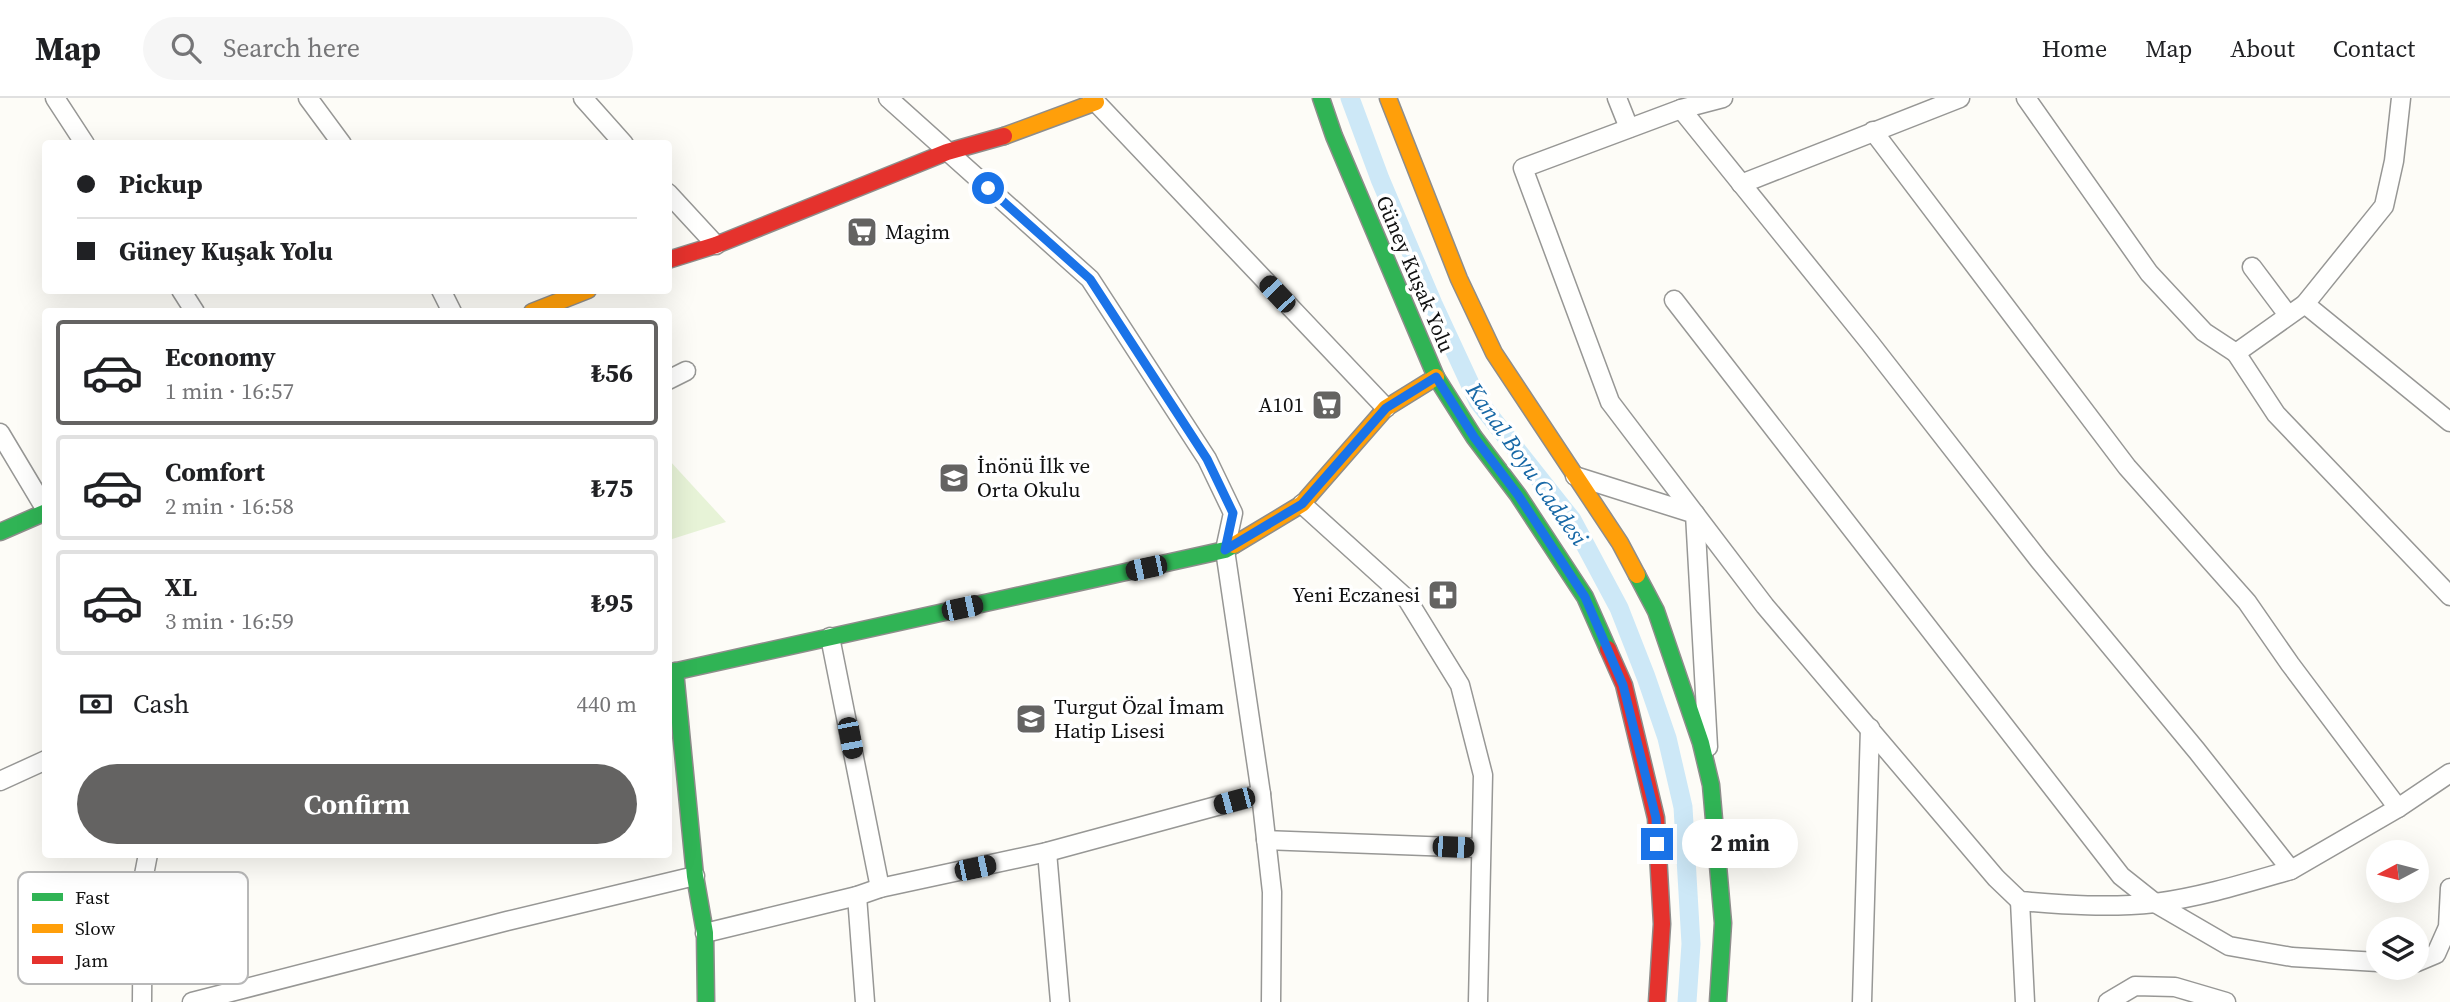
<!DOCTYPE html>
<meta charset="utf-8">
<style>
:root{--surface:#fff;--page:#f6f6f6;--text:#202124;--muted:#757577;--line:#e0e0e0;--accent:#646362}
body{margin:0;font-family:"Source Serif 4",serif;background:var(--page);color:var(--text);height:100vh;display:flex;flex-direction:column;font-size:26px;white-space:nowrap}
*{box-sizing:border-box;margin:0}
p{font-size:23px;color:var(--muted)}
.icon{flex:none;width:38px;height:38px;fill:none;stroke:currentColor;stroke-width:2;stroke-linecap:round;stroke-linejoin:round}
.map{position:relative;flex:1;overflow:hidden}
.side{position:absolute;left:42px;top:210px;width:630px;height:550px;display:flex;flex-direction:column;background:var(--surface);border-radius:7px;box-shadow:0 7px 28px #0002}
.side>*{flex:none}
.top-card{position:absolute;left:42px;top:42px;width:630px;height:154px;border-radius:7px;box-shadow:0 7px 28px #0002;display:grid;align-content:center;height:154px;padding:0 35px;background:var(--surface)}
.needle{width:46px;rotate:263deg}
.fabs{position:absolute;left:2366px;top:742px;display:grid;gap:14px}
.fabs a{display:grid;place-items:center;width:63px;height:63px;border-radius:50%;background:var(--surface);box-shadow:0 7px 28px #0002;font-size:35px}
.end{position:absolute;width:32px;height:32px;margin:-16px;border:9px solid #1a73e8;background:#fff;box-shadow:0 0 0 4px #fff}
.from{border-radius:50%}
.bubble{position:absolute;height:49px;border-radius:24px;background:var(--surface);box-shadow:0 7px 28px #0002;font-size:23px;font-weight:700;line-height:49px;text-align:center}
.car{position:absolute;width:21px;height:42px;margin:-21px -10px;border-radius:9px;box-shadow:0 0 5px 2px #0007;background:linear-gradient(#222 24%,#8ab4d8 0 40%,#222 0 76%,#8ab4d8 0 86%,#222 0)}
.top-card b{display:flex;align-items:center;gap:24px;height:66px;font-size:26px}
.top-card b+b{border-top:2px solid var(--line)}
.top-card i{width:18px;height:18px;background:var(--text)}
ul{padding:12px 0 0;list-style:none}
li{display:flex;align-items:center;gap:21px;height:105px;margin:0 14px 10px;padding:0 21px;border:4px solid var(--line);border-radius:7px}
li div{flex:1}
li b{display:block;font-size:26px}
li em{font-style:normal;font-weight:700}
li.on{border-color:var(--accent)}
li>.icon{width:63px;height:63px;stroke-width:1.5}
.pay{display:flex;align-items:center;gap:18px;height:77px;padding:0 35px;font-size:26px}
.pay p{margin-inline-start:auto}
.primary-button{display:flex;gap:14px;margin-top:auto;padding:14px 35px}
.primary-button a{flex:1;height:80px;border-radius:42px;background:var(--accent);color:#fff;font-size:28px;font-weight:700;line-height:80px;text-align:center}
header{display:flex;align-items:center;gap:42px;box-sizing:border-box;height:98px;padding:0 35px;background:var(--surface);border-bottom:2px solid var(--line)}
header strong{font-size:33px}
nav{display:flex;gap:38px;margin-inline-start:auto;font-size:24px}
.search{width:490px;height:63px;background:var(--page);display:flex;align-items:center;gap:18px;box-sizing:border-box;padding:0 24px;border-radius:38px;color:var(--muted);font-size:26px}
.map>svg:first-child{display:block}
.green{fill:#e7f3d7}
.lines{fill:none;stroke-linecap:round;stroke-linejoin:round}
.canal{stroke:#cde8f7;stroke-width:19}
.street-casing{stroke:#979795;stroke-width:21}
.fast-casing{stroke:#8e8d8b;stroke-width:19}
.slow-casing{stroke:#8e8d8b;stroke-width:19}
.jam-casing{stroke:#8e8d8b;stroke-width:19}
.street{stroke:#fffffe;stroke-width:18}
.fast{stroke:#30b455;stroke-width:16}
.slow{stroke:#ff9f0a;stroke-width:16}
.jam{stroke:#e5322d;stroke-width:16}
.route{stroke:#1a73e8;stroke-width:9}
.labels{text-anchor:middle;stroke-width:7;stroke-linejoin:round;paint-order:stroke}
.poi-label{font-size:21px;fill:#111;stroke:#fff;text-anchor:start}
.street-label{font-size:21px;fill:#111;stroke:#fff}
.water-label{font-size:23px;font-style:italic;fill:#1768a6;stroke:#fff}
.key{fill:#fff;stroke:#b8b8b8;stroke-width:2}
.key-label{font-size:19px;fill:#111}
</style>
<header>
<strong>Map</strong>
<div class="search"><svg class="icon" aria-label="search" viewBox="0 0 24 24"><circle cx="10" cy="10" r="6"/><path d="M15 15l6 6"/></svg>Search here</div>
<nav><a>Home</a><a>Map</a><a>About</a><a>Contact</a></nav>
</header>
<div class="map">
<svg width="2450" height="904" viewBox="0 0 2450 904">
<rect width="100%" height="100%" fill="#fdfcf7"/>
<path class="green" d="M668,362H669L726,424L669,442Z"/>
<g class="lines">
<path class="canal" d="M1350,0L1380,81L1433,206L1478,303L1572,422L1619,510L1646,579L1667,640L1683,709L1691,846L1687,904"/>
<g class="street-casing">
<g id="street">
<path d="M55,0L85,46"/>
<path d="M308,0L342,46"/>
<path d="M583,0L624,46"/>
<path d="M1092,0L1386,310"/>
<path d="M1617,0L1629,30"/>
<path d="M1723,0L1681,11L1523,70L1610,304L1765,508L1996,780L2020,803C2065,807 2110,810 2155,805C2201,799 2246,785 2291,772"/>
<path d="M2026,0L2149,175L2204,234L2236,255L2305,206L2450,324"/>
<path d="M1681,11L1870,245L2039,462L2197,653L2291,772L2398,710L2450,675"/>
<path d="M1873,33L2127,369L2247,504L2290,566L2398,710"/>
<path d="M1741,86L1960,0"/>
<path d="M668,95L716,147"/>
<path d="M2252,169L2288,217"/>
<path d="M181,192L195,214"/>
<path d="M441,192L452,214"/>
<path d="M1674,202L2121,778L2155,805L2229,848L2292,859L2378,864"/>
<path d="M2305,206L2384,108L2394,63L2401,0"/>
<path d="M2236,255L2276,316L2450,498"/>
<path d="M668,282L686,273"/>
<path d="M0,335L46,412"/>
<path d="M1575,378L1695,416L1708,649"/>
<path d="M1302,406L1407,501L1460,587L1483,677L1478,904"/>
<path d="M830,539L880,790"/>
<path d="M0,683L46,662"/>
<path d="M1261,696L1272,794L1271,904"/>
<path d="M1266,742L1480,750"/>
<path d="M1047,754L1060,904"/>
<path d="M857,798L865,904"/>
<path d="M2020,803L2025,904"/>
<path d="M705,835L857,798L880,790L1047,754L1261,696L1225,452L1233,415L1207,361L1090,181L888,0"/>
<path d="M2417,864L2436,856L2448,829L2450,790"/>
<path d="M142,904L143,782L148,756"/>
<path d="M192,904L507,823L695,778"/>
<path d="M1862,904L1870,630"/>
<path d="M2108,904L2135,888L2175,889L2226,904"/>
</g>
</g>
<g class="fast-casing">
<g id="fast">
<path d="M1321,0L1334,38L1436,279L1474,339L1518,397L1585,499L1608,551"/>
<path d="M0,434L46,414"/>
<path d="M1637,477L1656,513L1701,645L1711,687L1723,825L1718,904"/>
<path d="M675,573L695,778L705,835L706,904"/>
<path d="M668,575L1225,452L1234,447"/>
</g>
</g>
<g class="slow-casing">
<g id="slow">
<path d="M1388,0L1459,181L1494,255L1620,445L1637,477"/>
<path d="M1004,38L1096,4"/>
<path d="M532,214L588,192"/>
<path d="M1234,447L1302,406L1386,310L1436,279"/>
</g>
</g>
<g class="jam-casing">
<g id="jam">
<path d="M668,162L716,147L947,54L1004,38"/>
<path d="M1608,551L1624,587L1656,720L1662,826L1657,904"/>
</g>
</g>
<use href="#street" class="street"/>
<use href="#fast" class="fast"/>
<use href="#slow" class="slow"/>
<use href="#jam" class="jam"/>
</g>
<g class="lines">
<path class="route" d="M988,90L1090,181L1207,361L1233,415L1225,452L1302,406L1386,310L1436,279L1474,339L1518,397L1585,499L1623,587L1656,720L1657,746"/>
</g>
<defs>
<g id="supermarket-square" transform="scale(1.575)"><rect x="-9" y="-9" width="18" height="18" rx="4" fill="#646362" stroke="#fff"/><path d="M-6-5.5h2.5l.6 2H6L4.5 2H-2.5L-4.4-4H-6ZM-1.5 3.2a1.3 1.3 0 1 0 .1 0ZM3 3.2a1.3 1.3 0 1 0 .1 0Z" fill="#fff"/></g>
<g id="school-square" transform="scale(1.575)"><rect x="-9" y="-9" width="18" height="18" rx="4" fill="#646362" stroke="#fff"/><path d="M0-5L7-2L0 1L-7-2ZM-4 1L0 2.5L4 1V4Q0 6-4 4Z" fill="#fff"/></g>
<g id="pharmacy-square" transform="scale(1.575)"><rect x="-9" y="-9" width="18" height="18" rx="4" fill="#646362" stroke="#fff"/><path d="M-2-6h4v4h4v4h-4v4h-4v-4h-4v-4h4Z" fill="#fff"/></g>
</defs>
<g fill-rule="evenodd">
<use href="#supermarket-square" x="862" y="134"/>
<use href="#supermarket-square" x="1327" y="307"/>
<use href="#school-square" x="954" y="380"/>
<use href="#pharmacy-square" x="1443" y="497"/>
<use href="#school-square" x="1031" y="621"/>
</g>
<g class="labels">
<g class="poi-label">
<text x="885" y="141">Magim</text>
<text x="1304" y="314" text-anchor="end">A101</text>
<text x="977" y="375">İnönü İlk ve<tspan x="977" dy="24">Orta Okulu</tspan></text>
<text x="1420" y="504" text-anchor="end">Yeni Eczanesi</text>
<text x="1054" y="616">Turgut Özal İmam<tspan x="1054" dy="24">Hatip Lisesi</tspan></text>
</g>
<g class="street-label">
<text transform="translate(1415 176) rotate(67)" y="7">Güney Kuşak Yolu</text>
</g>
<g class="water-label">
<text transform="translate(1527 366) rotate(55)" y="8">Kanal Boyu Caddesi</text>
</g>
</g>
<rect x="18" y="774" width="230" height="112" rx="10" class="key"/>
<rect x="32" y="795" width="31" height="8" fill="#30b455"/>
<rect x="32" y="826" width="31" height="9" fill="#ff9f0a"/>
<rect x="32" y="858" width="31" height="8" fill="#e5322d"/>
<g class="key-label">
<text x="75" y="806">Fast</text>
<text x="75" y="837">Slow</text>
<text x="75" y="869">Jam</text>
</g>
</svg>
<div class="fabs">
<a><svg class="needle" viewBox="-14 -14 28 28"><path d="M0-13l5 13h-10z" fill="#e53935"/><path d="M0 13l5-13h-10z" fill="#757577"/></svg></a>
<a><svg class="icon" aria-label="layers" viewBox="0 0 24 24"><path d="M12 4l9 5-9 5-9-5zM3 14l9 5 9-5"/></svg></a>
</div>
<i class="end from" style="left:988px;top:90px"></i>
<i class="end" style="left:1657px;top:746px"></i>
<div class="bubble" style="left:1682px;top:721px;width:116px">2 min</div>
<i class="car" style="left:1277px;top:196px;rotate:317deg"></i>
<i class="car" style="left:1146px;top:470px;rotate:258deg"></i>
<i class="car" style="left:962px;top:510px;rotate:78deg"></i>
<i class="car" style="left:850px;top:640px;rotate:169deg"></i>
<i class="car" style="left:1234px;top:703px;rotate:255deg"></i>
<i class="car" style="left:1453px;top:749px;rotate:92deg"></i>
<i class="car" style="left:975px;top:770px;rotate:78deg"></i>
<div class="top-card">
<b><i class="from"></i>Pickup</b>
<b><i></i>Güney Kuşak Yolu</b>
</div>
<section class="side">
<ul>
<li class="on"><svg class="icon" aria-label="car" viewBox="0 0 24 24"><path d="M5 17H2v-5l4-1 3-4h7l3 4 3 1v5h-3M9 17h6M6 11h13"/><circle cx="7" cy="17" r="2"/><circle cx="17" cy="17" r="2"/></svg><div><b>Economy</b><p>1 min · 16:57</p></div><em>₺56</em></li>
<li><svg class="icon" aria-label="car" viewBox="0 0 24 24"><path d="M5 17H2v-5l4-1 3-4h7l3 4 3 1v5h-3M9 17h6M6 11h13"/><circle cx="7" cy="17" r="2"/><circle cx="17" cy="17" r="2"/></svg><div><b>Comfort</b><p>2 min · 16:58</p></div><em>₺75</em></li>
<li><svg class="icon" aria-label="car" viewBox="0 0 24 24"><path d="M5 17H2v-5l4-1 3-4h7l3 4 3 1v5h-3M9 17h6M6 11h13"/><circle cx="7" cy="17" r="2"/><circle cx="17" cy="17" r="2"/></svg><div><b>XL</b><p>3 min · 16:59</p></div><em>₺95</em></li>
</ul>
<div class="pay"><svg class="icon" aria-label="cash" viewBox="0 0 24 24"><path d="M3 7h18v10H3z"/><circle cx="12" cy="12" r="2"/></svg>Cash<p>440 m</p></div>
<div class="primary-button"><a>Confirm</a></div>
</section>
</div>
